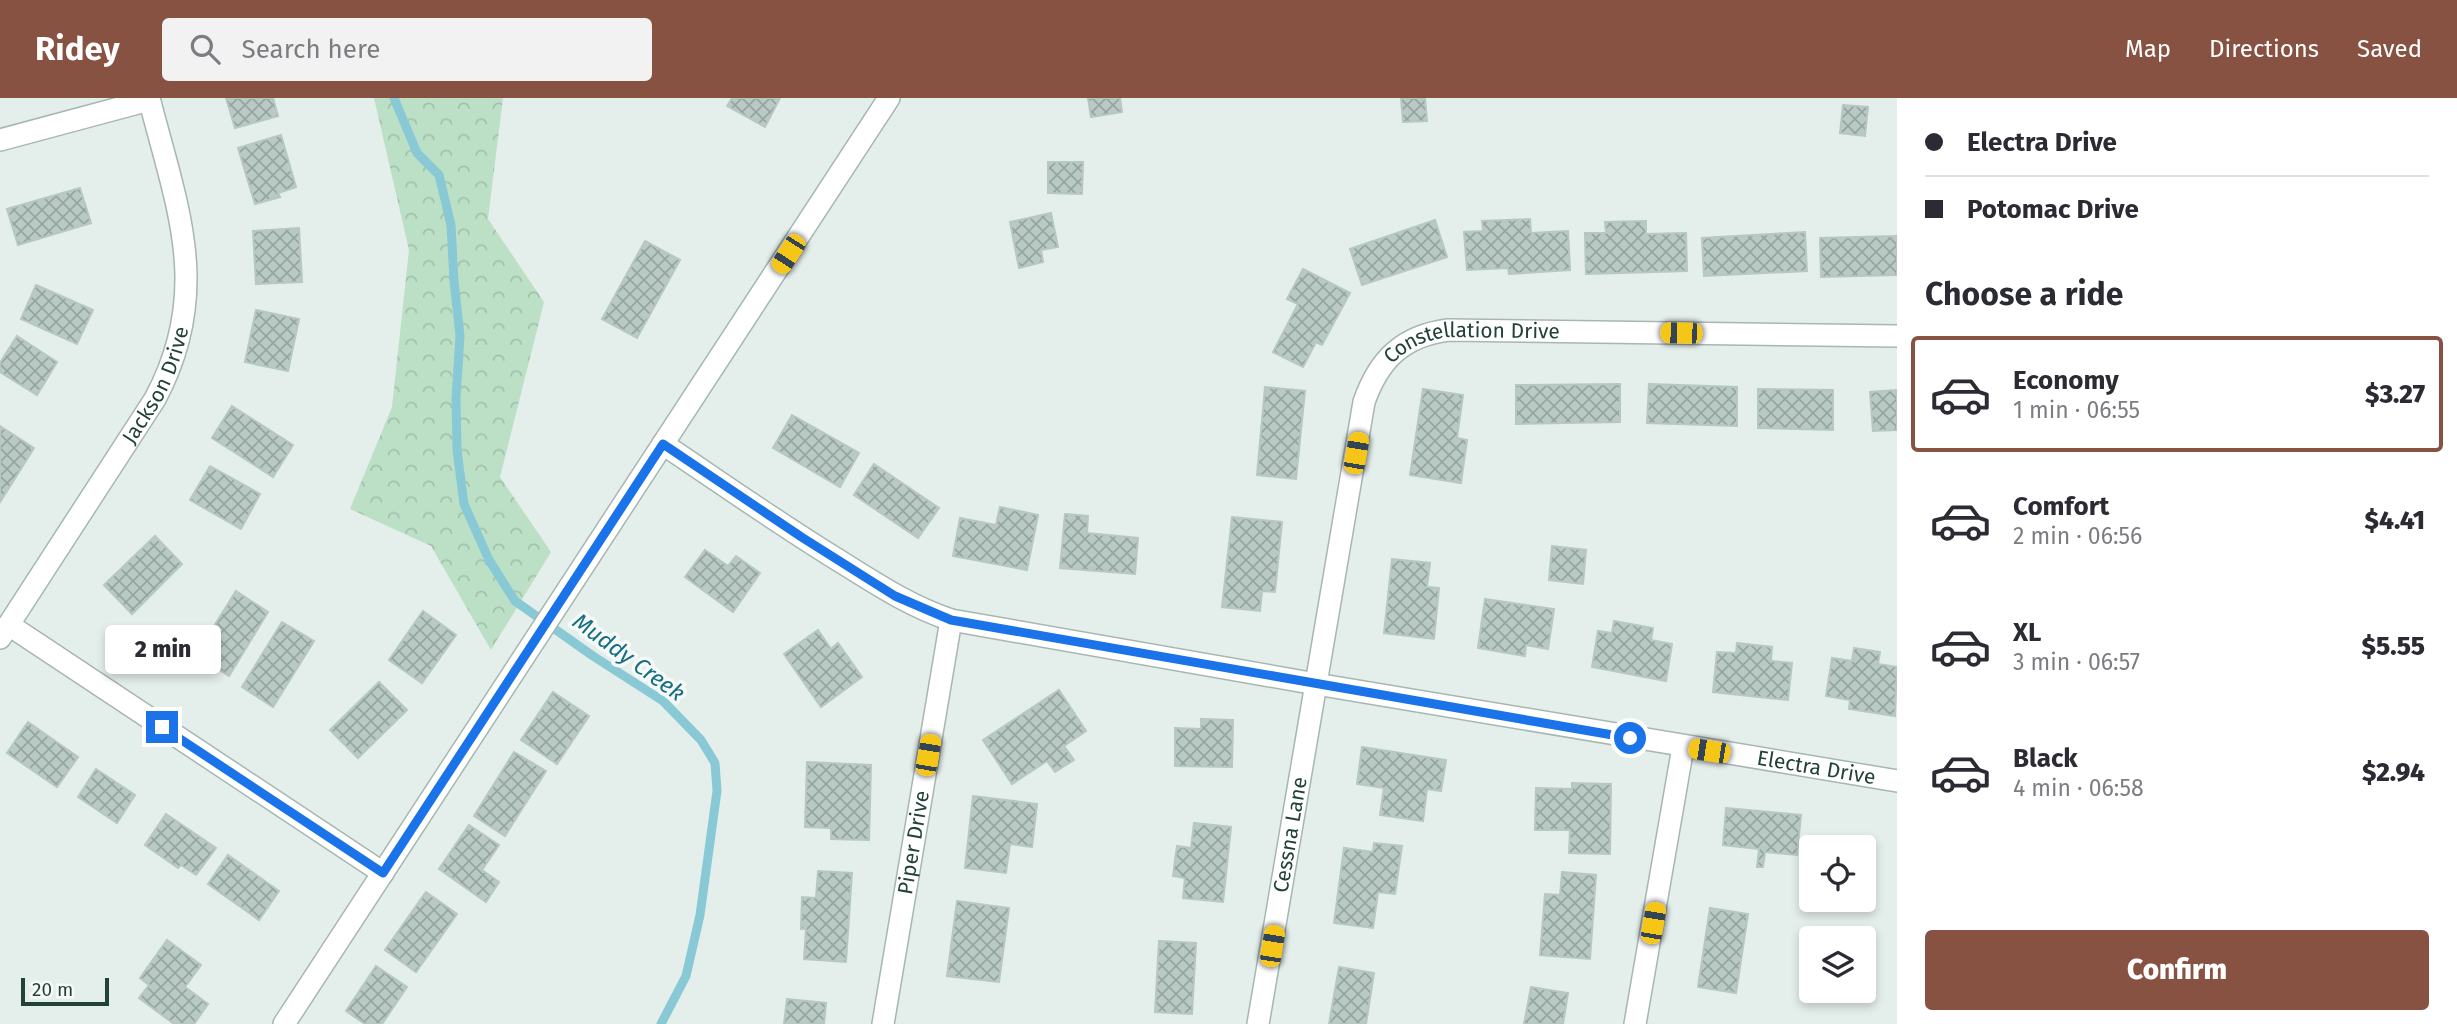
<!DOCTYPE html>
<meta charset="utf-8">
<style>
:root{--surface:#fff;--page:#f2f2f3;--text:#2b2b33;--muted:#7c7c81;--line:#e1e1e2;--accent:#885243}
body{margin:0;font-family:"Fira Sans",sans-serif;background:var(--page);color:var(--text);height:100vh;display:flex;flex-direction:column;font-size:26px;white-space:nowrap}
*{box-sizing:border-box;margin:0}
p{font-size:23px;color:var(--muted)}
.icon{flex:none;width:38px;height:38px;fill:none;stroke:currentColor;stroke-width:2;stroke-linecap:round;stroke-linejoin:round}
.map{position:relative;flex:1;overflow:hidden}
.side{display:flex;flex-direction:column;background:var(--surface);width:560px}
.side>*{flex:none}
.banner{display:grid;align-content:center;height:154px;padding:0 28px;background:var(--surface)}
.controls{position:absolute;left:1799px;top:737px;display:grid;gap:14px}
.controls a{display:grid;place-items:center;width:77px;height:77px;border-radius:7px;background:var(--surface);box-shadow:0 4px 10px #0003;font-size:35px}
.scale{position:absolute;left:21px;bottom:18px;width:88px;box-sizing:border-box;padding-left:7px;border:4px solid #224139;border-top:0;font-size:19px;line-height:24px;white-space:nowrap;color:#224139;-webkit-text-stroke:5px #f5faf8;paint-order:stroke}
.end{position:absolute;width:32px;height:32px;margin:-16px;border:9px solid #1a73e8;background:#fff;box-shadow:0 0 0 4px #fff}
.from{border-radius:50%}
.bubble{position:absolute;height:49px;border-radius:7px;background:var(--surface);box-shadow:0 4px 10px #0003;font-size:23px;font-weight:800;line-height:49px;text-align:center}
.car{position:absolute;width:21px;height:42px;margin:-21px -10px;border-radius:9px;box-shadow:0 0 5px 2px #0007;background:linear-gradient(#f5c518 24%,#345 0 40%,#f5c518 0 76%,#345 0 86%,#f5c518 0)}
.banner b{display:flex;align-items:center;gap:24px;height:66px;font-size:26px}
.banner b+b{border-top:2px solid var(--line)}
.banner i{width:18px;height:18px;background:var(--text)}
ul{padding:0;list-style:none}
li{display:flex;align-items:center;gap:21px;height:116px;margin:0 14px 10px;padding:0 14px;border:4px solid transparent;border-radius:7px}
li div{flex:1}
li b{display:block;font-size:26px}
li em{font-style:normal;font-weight:800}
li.on{border-color:var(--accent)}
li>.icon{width:63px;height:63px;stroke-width:1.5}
h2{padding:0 28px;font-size:32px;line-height:84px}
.cta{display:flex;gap:14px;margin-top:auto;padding:14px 28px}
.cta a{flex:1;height:80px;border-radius:7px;background:var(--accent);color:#fff;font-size:28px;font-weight:800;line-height:80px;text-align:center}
header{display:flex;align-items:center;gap:42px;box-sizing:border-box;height:98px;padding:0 35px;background:var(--accent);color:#fff}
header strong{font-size:33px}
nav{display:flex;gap:38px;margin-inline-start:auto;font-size:24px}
.search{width:490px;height:63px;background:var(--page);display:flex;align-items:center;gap:18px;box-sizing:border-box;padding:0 24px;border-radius:7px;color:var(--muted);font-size:26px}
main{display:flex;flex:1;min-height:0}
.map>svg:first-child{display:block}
.forest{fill:url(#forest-crowns)}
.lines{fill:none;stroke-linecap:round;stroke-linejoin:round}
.stream{stroke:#89c9d6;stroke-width:9}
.building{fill:url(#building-cross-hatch);stroke:#b6c8c1;stroke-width:2}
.minor-casing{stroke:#a6b7b1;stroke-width:24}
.tertiary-casing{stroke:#a6b7b1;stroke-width:24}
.minor{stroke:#fff;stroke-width:21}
.tertiary{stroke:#fff;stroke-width:21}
.route{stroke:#1a73e8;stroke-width:9}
.labels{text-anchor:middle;stroke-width:7;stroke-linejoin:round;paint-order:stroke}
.street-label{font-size:21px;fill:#224139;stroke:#f5faf8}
.water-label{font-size:23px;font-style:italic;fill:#186e81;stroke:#f5faf8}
</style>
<header>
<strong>Ridey</strong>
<div class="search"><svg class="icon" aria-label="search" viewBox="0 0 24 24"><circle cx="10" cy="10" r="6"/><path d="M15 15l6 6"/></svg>Search here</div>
<nav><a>Map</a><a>Directions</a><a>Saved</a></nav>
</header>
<main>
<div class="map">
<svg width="1897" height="926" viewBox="0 0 1897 926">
<defs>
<pattern id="forest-crowns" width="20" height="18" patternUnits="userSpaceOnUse" patternTransform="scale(1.75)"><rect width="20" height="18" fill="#bce0c6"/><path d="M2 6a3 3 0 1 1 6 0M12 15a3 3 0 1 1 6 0" fill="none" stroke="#a1c1ab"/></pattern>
<pattern id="building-cross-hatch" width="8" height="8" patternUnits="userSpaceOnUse" patternTransform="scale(1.75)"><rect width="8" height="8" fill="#b9c9c3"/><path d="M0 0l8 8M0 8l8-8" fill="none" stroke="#96a59f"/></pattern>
</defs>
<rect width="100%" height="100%" fill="#e4eeea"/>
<path class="forest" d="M374,0H503L488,121L544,204L500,379L551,454L491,552L431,448L350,411L392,309L409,152Z"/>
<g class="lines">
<path class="stream" d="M394,0L417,55L439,77L451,127L454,183L460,238L456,300L457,352L464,406L489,462L515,503L593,558L663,603L701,642L715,665L717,693L700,817L686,878L661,926"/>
</g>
<g class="building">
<path d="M226,0H273L278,18L235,30Z"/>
<path d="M732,0H780L765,29L727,8Z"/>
<path d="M1088,0H1120L1122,14L1091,19Z"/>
<path d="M1401,0H1425L1427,23L1403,24Z"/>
<path d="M1843,7L1868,9L1865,38L1840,35Z"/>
<path d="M281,37L296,89L278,95L280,99L255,106L238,50Z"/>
<path d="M1048,64H1083L1082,96L1048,95Z"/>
<path d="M80,90L91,125L18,147L7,111Z"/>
<path d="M1051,115L1058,149L1041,152L1043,164L1019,170L1010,124Z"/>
<path d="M1530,121L1531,135L1568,133L1570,172L1509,176L1508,170L1467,172L1464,134L1483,133L1482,123Z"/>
<path d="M1435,122L1447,159L1362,187L1350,151Z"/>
<path d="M1646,123V136L1686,135L1687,173L1586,176L1585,135H1606L1605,124Z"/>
<path d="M299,130L302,184L256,186L253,133Z"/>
<path d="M1805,134L1807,173L1704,178L1702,140Z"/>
<path d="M1897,138V177L1821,179L1820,140Z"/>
<path d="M645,143L680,162L637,240L602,221Z"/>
<path d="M1303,171L1350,195L1322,247L1316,244L1303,269L1273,254L1298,206L1287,201Z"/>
<path d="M36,187L93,212L77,246L21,221Z"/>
<path d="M256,212L299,221L288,273L245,264Z"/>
<path d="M17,238L57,264L37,297L0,274V265Z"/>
<path d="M1620,286V324L1516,326V287Z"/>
<path d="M1649,286L1737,289V328L1647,325Z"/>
<path d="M1265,289L1305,293L1296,381L1257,377Z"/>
<path d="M1423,291L1463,297L1457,340L1467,342L1461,385L1410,377Z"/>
<path d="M1758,291L1833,292V332L1758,330Z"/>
<path d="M1897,292V332L1873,333L1870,294Z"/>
<path d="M232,308L293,347L273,379L212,340Z"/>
<path d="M792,317L859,355L840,389L773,350Z"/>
<path d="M0,328L34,350L0,404Z"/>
<path d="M874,366L939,410L918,440L854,397Z"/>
<path d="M210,368L260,396L241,431L190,402Z"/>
<path d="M1000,409L1038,417L1027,472L953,458L960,420L996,427Z"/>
<path d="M1065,416L1088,418L1087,435L1138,440L1135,476L1060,470Z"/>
<path d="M1232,419L1282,424L1275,494L1262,493L1260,513L1222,509Z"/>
<path d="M155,438L182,466L132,516L104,487Z"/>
<path d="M1552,448L1586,452L1583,486L1549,482Z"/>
<path d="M705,452L728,468L736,458L760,475L733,514L685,479Z"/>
<path d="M1392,461L1430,465L1427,489L1439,490L1434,541L1384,535Z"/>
<path d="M236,493L268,514L229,578L196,557Z"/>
<path d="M1485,501L1554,511L1548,551L1526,547L1525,558L1478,550Z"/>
<path d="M423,513L456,537L422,585L389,562Z"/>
<path d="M1614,523L1653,530L1651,542L1672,546L1666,583L1592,569L1598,533L1612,535Z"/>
<path d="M282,524L314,543L273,609L242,589Z"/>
<path d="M818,532L831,551L838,545L862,579L821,609L784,556Z"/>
<path d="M1737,545L1772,549L1771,563L1792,565L1788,602L1713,594L1717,554L1736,555Z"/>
<path d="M1854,550L1880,554L1878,566L1897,569L1895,618L1849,611L1850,602L1826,598L1832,560L1852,563Z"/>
<path d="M379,584L407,612L358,660L330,632Z"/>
<path d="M1059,592L1086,633L1064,648L1074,662L1055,674L1047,663L1012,686L983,642Z"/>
<path d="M553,594L589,618L557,666L521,642Z"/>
<path d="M1201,621L1233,622L1232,669L1175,668V630L1201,631Z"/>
<path d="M28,624L78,659L57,689L7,655Z"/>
<path d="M1362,649L1446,662L1441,693L1427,691L1423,723L1380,717L1384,690L1357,686Z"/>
<path d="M514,654L546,673L505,738L474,718Z"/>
<path d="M807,664L871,667L869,742L831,741V730L805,729Z"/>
<path d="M96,671L135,697L117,725L78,699Z"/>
<path d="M1572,685L1611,686L1610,756L1569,755L1570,732H1535L1536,690L1572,691Z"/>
<path d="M973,698L1037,706L1032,749L1010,746L1006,775L965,770Z"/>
<path d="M1726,710L1801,717L1797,757L1765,754L1763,769H1757L1759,751L1723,747Z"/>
<path d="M166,716L216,750L196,777L181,767L178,770L145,747Z"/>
<path d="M1194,725L1231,729L1223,804L1183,800L1185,780L1173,778L1177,748L1191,750Z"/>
<path d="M469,727L499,747L482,772L499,784L486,804L439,771Z"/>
<path d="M1374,745L1402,748L1395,796L1378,794L1373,830L1334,825L1344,750L1373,754Z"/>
<path d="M228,757L279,793L259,822L208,786Z"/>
<path d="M818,773L852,775L846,864L804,861L806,831H801L802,799L816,800Z"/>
<path d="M1562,774L1596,777L1590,861L1540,857L1545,796L1560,797Z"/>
<path d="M426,794L457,816L416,874L385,852Z"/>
<path d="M957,803L1009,810L999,884L947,878Z"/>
<path d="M1710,810L1748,816L1736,895L1698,889Z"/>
<path d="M167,842L201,867L185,889L208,906L194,926H174L139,900L149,887L140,880Z"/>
<path d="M1159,843L1196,845L1192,916L1155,914Z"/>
<path d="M376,868L407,889L382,926H365L346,913Z"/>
<path d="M1339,869L1374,875L1366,926H1329Z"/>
<path d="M1531,889L1568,895L1563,926H1524Z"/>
<path d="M787,901L826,905L824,926H784Z"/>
</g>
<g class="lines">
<g class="minor-casing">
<g id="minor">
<path d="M0,42L149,2"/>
<path id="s1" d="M663,346C721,385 778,425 838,462C875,485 909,508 951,522L1316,586L1897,683"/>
<path d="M9,527L383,775"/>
<path id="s2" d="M0,540L155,301C213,193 177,109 149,0"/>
<path id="s3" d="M883,926L951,522"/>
<path id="s4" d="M1258,926L1364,304C1379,261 1403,238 1448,232L1897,238"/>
<path d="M1635,926L1683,649"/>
</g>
</g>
<g class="tertiary-casing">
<path id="tertiary" d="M284,926L889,0"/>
</g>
<use href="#minor" class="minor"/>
<use href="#tertiary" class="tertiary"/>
</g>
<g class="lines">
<path class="route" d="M162,629L383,775L663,346L803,440L895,498L951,522L1630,640"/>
</g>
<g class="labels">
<g class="street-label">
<text dy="7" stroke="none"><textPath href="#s4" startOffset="770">Constellation Drive</textPath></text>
<text dy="7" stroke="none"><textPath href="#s2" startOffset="298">Jackson Drive</textPath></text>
<text dy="7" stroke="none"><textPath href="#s1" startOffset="1216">Electra Drive</textPath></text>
<text dy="7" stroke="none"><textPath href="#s4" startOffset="192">Cessna Lane</textPath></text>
<text dy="7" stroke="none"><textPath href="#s3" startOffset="184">Piper Drive</textPath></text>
</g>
<g class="water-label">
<text transform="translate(629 559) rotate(36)" y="8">Muddy Creek</text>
</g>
</g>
</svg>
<div class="controls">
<a><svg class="icon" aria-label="locate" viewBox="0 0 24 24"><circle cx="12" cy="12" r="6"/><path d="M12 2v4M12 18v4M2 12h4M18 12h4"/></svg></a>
<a><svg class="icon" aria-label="layers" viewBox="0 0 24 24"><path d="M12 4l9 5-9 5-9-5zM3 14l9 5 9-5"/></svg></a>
</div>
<div class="scale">20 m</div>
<i class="end from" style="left:1630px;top:640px"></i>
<i class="end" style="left:162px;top:629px"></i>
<div class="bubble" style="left:105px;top:527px;width:116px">2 min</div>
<i class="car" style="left:788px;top:156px;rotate:213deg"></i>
<i class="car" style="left:1681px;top:235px;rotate:271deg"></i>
<i class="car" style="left:1356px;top:355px;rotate:10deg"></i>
<i class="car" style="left:1709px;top:653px;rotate:279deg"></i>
<i class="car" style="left:928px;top:657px;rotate:10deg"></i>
<i class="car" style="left:1653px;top:825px;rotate:10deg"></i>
<i class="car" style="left:1272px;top:848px;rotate:9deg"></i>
</div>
<section class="side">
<div class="banner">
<b><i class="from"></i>Electra Drive</b>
<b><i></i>Potomac Drive</b>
</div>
<h2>Choose a ride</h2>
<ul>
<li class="on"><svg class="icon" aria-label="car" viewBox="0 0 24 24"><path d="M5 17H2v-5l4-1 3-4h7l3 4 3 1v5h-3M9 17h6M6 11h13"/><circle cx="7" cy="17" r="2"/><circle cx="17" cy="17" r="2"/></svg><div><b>Economy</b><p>1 min · 06:55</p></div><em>$3.27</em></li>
<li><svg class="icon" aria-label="car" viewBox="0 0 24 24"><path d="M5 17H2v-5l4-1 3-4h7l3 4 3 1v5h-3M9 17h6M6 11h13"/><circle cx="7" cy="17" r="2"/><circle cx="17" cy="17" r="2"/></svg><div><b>Comfort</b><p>2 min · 06:56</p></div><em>$4.41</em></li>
<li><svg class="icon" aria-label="car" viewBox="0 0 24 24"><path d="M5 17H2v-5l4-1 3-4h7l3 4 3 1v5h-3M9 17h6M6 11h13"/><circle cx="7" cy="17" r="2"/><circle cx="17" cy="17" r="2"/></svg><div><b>XL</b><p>3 min · 06:57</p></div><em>$5.55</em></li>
<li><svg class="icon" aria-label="car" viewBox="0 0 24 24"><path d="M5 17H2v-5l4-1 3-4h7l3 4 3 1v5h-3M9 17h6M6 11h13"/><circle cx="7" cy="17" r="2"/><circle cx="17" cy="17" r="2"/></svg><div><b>Black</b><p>4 min · 06:58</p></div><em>$2.94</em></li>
</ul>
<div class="cta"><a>Confirm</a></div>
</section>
</main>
